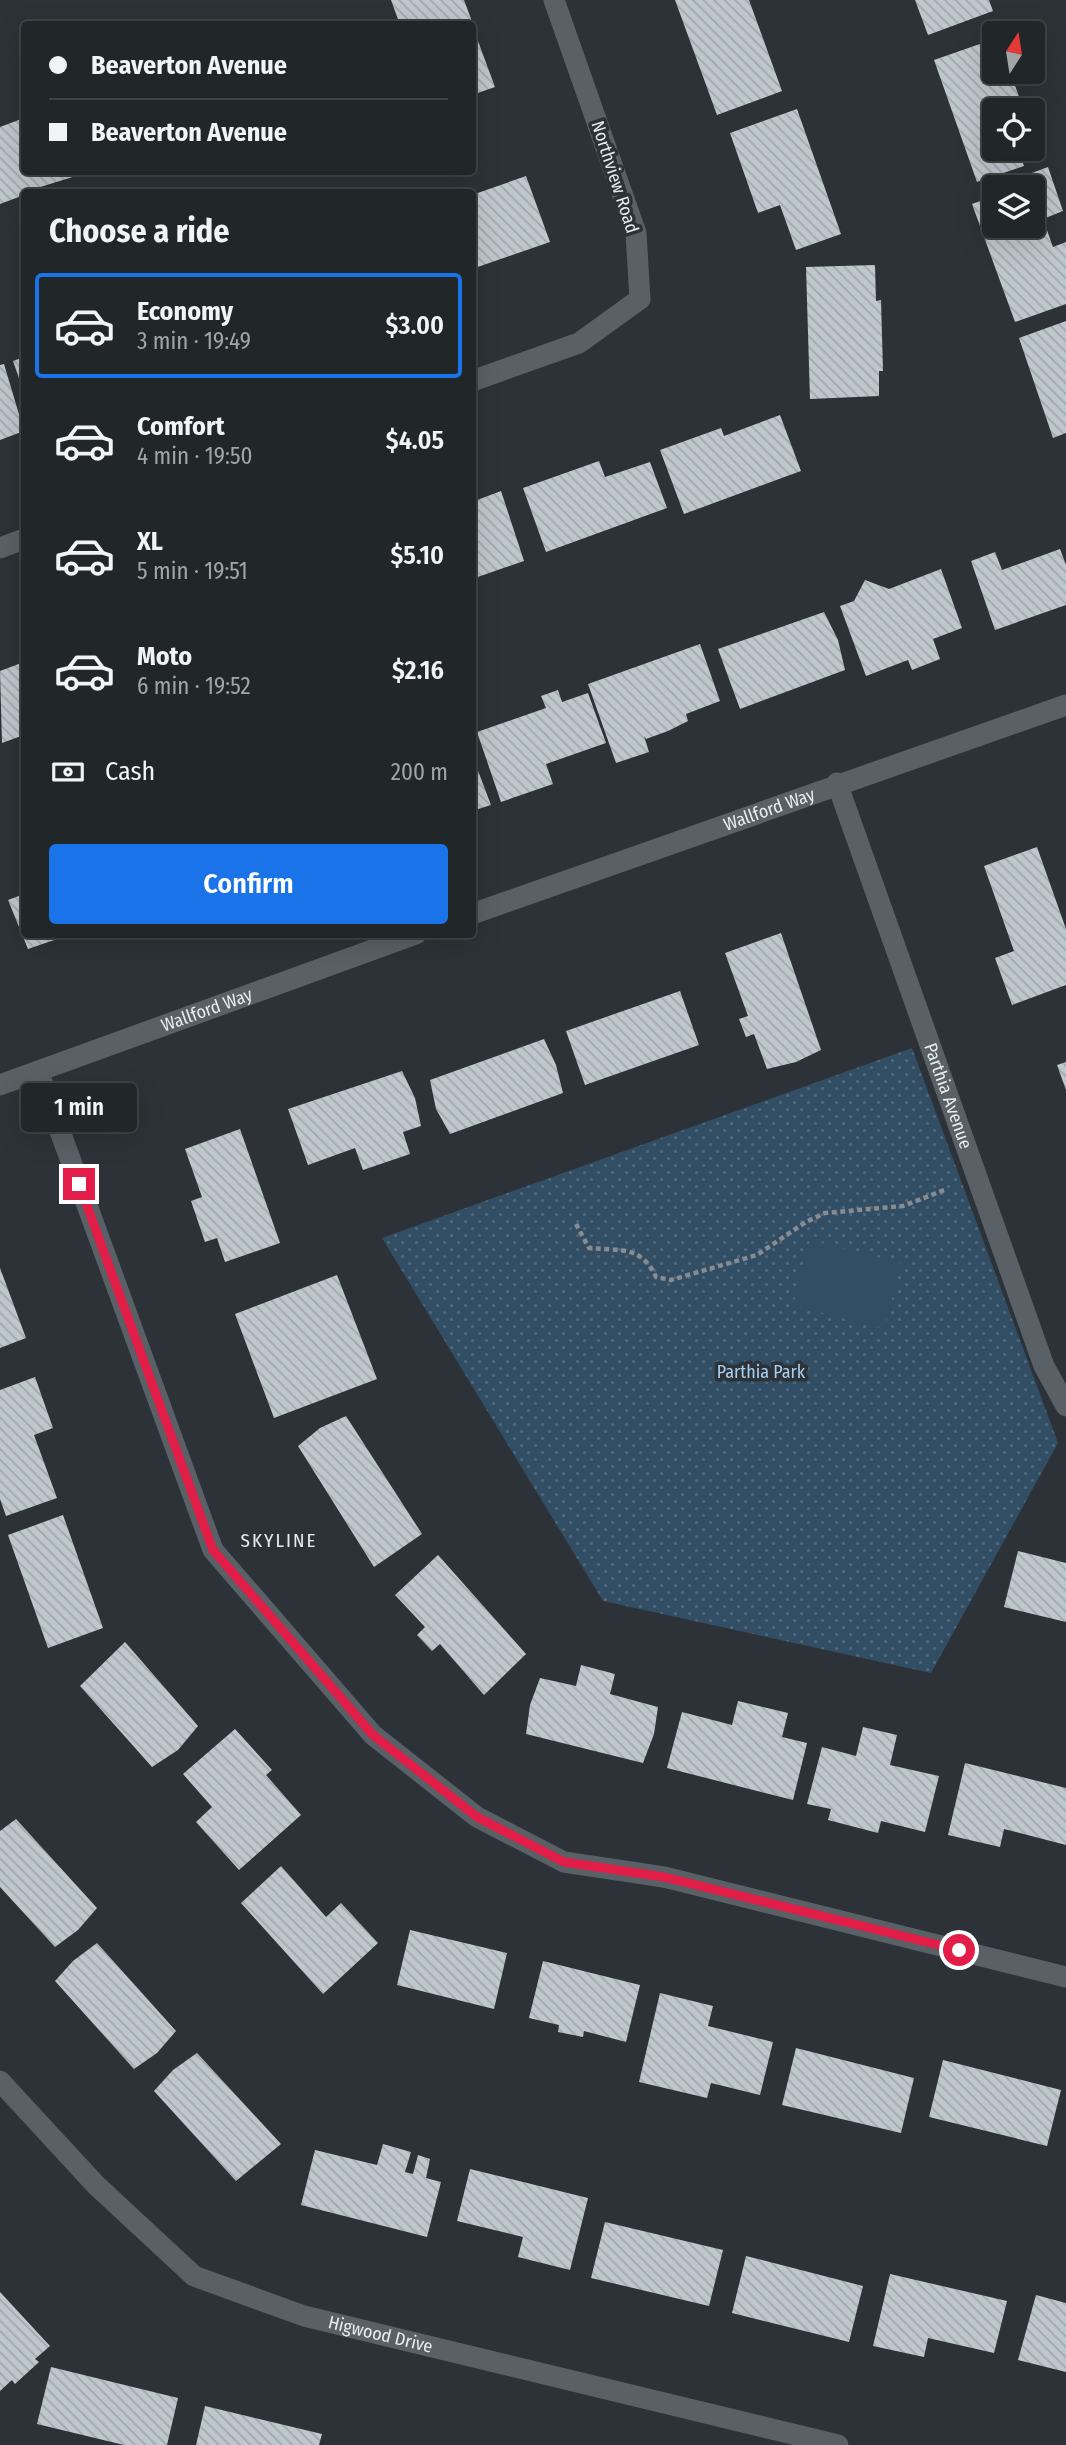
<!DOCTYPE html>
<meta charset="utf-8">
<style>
:root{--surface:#212629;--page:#292e31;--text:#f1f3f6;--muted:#a2a5a8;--line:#3e4346;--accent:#1a73e8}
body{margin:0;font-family:"Fira Sans Condensed",sans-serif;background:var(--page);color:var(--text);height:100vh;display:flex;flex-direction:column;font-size:26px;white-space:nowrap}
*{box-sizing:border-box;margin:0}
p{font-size:23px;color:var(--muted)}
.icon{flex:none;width:38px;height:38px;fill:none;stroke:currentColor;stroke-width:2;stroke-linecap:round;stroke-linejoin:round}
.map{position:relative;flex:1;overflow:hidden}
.drawer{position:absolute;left:21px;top:189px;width:455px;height:749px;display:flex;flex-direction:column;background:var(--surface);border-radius:7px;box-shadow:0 7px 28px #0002,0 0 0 2px var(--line)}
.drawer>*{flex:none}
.hud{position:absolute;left:21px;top:21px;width:455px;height:154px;border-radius:7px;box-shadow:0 7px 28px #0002,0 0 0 2px var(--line);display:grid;align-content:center;height:154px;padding:0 28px;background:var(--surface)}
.needle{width:46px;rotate:12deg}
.buttons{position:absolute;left:982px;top:21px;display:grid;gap:14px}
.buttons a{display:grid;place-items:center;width:63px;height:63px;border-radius:7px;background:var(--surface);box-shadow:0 7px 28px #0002,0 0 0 2px var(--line);font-size:35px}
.end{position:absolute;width:32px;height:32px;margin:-16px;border:9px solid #e11d48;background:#fff;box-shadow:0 0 0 4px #fff}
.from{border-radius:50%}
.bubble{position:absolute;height:49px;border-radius:7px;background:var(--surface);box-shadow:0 7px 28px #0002,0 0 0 2px var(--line);font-size:23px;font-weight:600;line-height:49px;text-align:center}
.hud b{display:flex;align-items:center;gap:24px;height:66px;font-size:26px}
.hud b+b{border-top:2px solid var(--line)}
.hud i{width:18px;height:18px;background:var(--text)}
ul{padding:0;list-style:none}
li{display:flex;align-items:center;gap:21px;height:105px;margin:0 14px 10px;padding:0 14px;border:4px solid transparent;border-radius:7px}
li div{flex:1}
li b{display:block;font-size:26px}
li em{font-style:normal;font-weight:600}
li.active{border-color:var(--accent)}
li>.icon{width:63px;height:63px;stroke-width:1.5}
h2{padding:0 28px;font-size:32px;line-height:84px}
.pay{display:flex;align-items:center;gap:18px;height:77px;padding:0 28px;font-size:26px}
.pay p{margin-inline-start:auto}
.primary-button{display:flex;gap:14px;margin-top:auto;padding:14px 28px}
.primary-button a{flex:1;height:80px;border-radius:7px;background:var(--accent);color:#fff;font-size:28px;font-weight:600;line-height:80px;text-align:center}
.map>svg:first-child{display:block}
.park{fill:url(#park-dots)}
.garden{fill:#324e65}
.building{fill:url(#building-back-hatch)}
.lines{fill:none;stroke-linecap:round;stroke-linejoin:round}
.path{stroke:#878c90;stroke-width:4.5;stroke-dasharray:5 3.5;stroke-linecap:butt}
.minor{stroke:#596066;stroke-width:21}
.route{stroke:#e11d48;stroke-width:9}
.labels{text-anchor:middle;stroke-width:7;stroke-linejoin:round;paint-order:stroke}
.street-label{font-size:18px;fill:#e8ecef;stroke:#2c3237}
.park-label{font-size:18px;fill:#a7d1f3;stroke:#2c3237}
.neighbourhood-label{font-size:19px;letter-spacing:2px;fill:#e8ecef;stroke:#2c3237}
</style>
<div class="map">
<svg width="1066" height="2445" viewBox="0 0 1066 2445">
<defs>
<pattern id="park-dots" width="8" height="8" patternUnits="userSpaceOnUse" patternTransform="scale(1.75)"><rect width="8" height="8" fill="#324e65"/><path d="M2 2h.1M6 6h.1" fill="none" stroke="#50687b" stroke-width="1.8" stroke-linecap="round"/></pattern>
<pattern id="building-back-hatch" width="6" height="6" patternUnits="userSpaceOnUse" patternTransform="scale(1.75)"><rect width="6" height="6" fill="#bfc7ce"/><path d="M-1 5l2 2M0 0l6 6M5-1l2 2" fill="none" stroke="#a1a7ac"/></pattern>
</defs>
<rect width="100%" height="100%" fill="#2c3237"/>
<path class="park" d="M912,1048L1058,1443L931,1673L603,1601L382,1238Z"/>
<path class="garden" d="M810,1240L901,1263L884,1329L793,1305Z"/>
<g class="building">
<path d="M391,0H464L473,24H394L399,22Z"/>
<path d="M675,0H749L782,91L717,115Z"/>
<path d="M915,0H989L993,11L928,35Z"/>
<path d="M472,25L495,87L472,95Z"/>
<path d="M994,39V72H1010L1024,110H994V149H1018L1024,166L977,182L934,60Z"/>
<path d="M797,109L841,234L796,250L780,205L758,213L730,133Z"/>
<path d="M24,118V172H89L24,192V195L0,204V127Z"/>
<path d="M1048,167L1063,211L1043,219L1053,247L1066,242V304L1015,322L972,204L994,196V226H1032V187H1003L1002,184Z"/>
<path d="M526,176L550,242L472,269V195Z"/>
<path d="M875,265L876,301L881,300L883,371H879V396L810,399L806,267Z"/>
<path d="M1066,321V433L1053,438L1019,338Z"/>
<path d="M24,357V393L13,361Z"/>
<path d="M4,364L24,431L0,440V365Z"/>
<path d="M780,415L801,471L684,514L660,450L721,428L724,436Z"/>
<path d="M599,461L605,477L650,462L667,508L546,552L523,488Z"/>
<path d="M501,491L524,561L472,579V502Z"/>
<path d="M1060,549L1066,565V605L995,630L971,561L995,552L1002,570Z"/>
<path d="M941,569L962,628L933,639L940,659L912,670L908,660L866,676L840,606L854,601L865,580L889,589Z"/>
<path d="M824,612L838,640L845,670L740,709L718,649Z"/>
<path d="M700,644L720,701L686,714L688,721L668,731L646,739L644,736L649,752L616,763L588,684Z"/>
<path d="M24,662V735L2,743L0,671Z"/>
<path d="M558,690L562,702L588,693L606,743L546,764L553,784L501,802L477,732L546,708L541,696Z"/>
<path d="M472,755L491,805L472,811Z"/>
<path d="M1037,847L1066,929V985L1012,1005L995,958L1014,951L984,866Z"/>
<path d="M24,894V934L69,935L28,949L8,900Z"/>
<path d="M781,933L821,1050L796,1062L767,1069L754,1034L746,1037L739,1019L748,1016L725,953Z"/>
<path d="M680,991L699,1045L585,1085L566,1031Z"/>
<path d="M544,1039L556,1065L563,1093L450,1134L436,1109L430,1080Z"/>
<path d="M1066,1062V1090L1057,1065Z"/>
<path d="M402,1071L415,1098L421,1126L403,1132L410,1154L363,1170L355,1148L308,1165L288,1109Z"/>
<path d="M240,1129L280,1243L225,1262L217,1238L205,1242L191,1201L202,1197L185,1149Z"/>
<path d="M0,1268L26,1338L0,1348Z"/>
<path d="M337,1275L377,1379L274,1418L235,1314Z"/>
<path d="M35,1377L53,1428L34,1435L57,1498L6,1516L0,1499V1390Z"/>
<path d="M346,1416L422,1534L374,1567L298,1446L320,1428Z"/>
<path d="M63,1515L103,1628L48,1648L8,1535Z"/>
<path d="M1018,1551L1066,1563V1622L1004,1607Z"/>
<path d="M438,1555L526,1654L484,1695L440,1644L432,1651L417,1635L425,1627L395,1595Z"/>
<path d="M125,1642L198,1726L178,1750L152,1767L80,1686Z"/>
<path d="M581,1665L615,1674L610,1694L658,1707L654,1734L643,1763L526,1734L530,1705L540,1678L576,1686Z"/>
<path d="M738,1701L788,1713L782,1737L807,1743L793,1800L667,1768L682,1712L732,1725Z"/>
<path d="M863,1727L897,1735L890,1765L939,1776L925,1832L881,1821L878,1833L828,1820L831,1809L807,1804L822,1747L856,1756Z"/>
<path d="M235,1729L272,1770L266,1775L301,1815L239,1870L196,1822L212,1807L183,1774Z"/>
<path d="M965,1763L1066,1788V1845L1004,1829L1000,1847L948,1835Z"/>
<path d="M16,1819L97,1908L78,1930L55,1947L0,1887V1831Z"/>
<path d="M281,1866L326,1917L341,1903L378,1943L323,1994L241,1903Z"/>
<path d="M410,1930L507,1953L494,2009L397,1985Z"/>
<path d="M97,1943L176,2031L157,2053L134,2069L55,1981L73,1961Z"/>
<path d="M543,1961L640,1985L626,2042L584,2031L583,2037L558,2032L559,2025L529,2018Z"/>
<path d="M660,1993L713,2006L708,2026L773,2042L760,2095L711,2083L707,2098L639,2082Z"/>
<path d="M796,2048L914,2078L901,2133L782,2105Z"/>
<path d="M197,2053L281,2144L236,2181L154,2091L173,2070Z"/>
<path d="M943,2060L1061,2090L1047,2146L929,2117Z"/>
<path d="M383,2144L411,2152L405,2172L413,2174L418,2155L430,2159L426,2178L441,2182L427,2237L301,2205L315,2150L377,2165Z"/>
<path d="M470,2169L588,2198L570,2270L518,2257L523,2237L457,2221Z"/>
<path d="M605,2222L723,2250L709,2306L591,2278Z"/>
<path d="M746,2256L863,2286L849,2342L732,2313Z"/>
<path d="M890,2274L1007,2301L994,2353L928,2338L924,2357L873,2346Z"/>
<path d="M0,2292L50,2346L35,2359L39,2362L15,2384L12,2380L0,2391Z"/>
<path d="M1036,2295L1066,2303V2372L1018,2360Z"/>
<path d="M51,2367L178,2398L167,2445H124L37,2424Z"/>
<path d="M205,2406L322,2434L319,2445H196Z"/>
</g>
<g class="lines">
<path class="path" d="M576,1224L589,1248C620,1251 641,1245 656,1277L671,1280L757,1255L806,1222L825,1213L903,1206L947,1189"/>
<g class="minor">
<path d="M472,381L579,343L640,299L636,233L554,0"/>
<path d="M0,548L24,539"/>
<path id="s1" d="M837,783L1044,1366L1066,1406"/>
<path id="s2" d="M472,914L1066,705"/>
<path d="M38,1071L213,1550L373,1735L477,1817L564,1862L664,1877L1066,1977"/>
<path id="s3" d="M0,1085L416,934"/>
<path id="s4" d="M0,2081L97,2186L194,2276L304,2316L838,2445"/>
</g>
</g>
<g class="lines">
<path class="route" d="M79,1184L213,1550L373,1735L477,1817L564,1862L664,1877L959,1950"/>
</g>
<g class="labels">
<g class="street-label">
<text transform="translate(615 177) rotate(72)" y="6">Northview Road</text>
<text dy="6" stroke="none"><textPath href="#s2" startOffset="315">Wallford Way</textPath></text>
<text dy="6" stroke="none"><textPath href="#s3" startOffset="220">Wallford Way</textPath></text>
<text dy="6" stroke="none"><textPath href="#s1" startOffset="332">Parthia Avenue</textPath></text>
<text dy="6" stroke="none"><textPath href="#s4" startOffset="471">Higwood Drive</textPath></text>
</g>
<g class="park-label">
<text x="761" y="1378">Parthia Park</text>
</g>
<g class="neighbourhood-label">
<text x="279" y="1547">SKYLINE</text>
</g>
</g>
</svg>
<div class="buttons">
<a><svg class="needle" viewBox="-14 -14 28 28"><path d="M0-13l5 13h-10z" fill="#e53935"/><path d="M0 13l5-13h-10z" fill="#a2a5a8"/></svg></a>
<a><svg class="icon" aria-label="locate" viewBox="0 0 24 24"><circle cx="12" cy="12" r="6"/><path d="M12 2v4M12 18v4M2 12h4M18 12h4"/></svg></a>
<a><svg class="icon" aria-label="layers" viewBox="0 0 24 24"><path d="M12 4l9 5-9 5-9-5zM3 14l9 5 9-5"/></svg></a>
</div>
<i class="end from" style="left:959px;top:1950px"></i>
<i class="end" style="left:79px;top:1184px"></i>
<div class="bubble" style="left:21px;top:1083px;width:116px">1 min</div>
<div class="hud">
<b><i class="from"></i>Beaverton Avenue</b>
<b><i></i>Beaverton Avenue</b>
</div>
<section class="drawer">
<h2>Choose a ride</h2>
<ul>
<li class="active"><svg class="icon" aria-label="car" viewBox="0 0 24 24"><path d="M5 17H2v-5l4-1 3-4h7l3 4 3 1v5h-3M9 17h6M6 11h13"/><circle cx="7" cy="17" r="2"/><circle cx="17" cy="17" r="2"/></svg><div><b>Economy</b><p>3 min · 19:49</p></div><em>$3.00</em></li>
<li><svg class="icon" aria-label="car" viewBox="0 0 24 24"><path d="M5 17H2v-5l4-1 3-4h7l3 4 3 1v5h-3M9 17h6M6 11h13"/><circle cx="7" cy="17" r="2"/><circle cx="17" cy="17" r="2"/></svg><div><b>Comfort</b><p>4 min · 19:50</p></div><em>$4.05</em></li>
<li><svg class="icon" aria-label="car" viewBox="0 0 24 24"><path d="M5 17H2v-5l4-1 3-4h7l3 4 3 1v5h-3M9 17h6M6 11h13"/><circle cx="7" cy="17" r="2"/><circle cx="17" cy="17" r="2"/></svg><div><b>XL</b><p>5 min · 19:51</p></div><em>$5.10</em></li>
<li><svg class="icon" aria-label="car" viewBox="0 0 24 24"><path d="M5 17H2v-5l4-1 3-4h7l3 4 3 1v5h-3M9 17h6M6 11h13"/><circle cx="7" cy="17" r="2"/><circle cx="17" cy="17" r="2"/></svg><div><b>Moto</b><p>6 min · 19:52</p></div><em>$2.16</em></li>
</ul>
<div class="pay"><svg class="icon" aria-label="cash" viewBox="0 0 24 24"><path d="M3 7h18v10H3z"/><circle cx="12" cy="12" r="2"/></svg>Cash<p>200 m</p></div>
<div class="primary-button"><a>Confirm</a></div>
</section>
</div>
